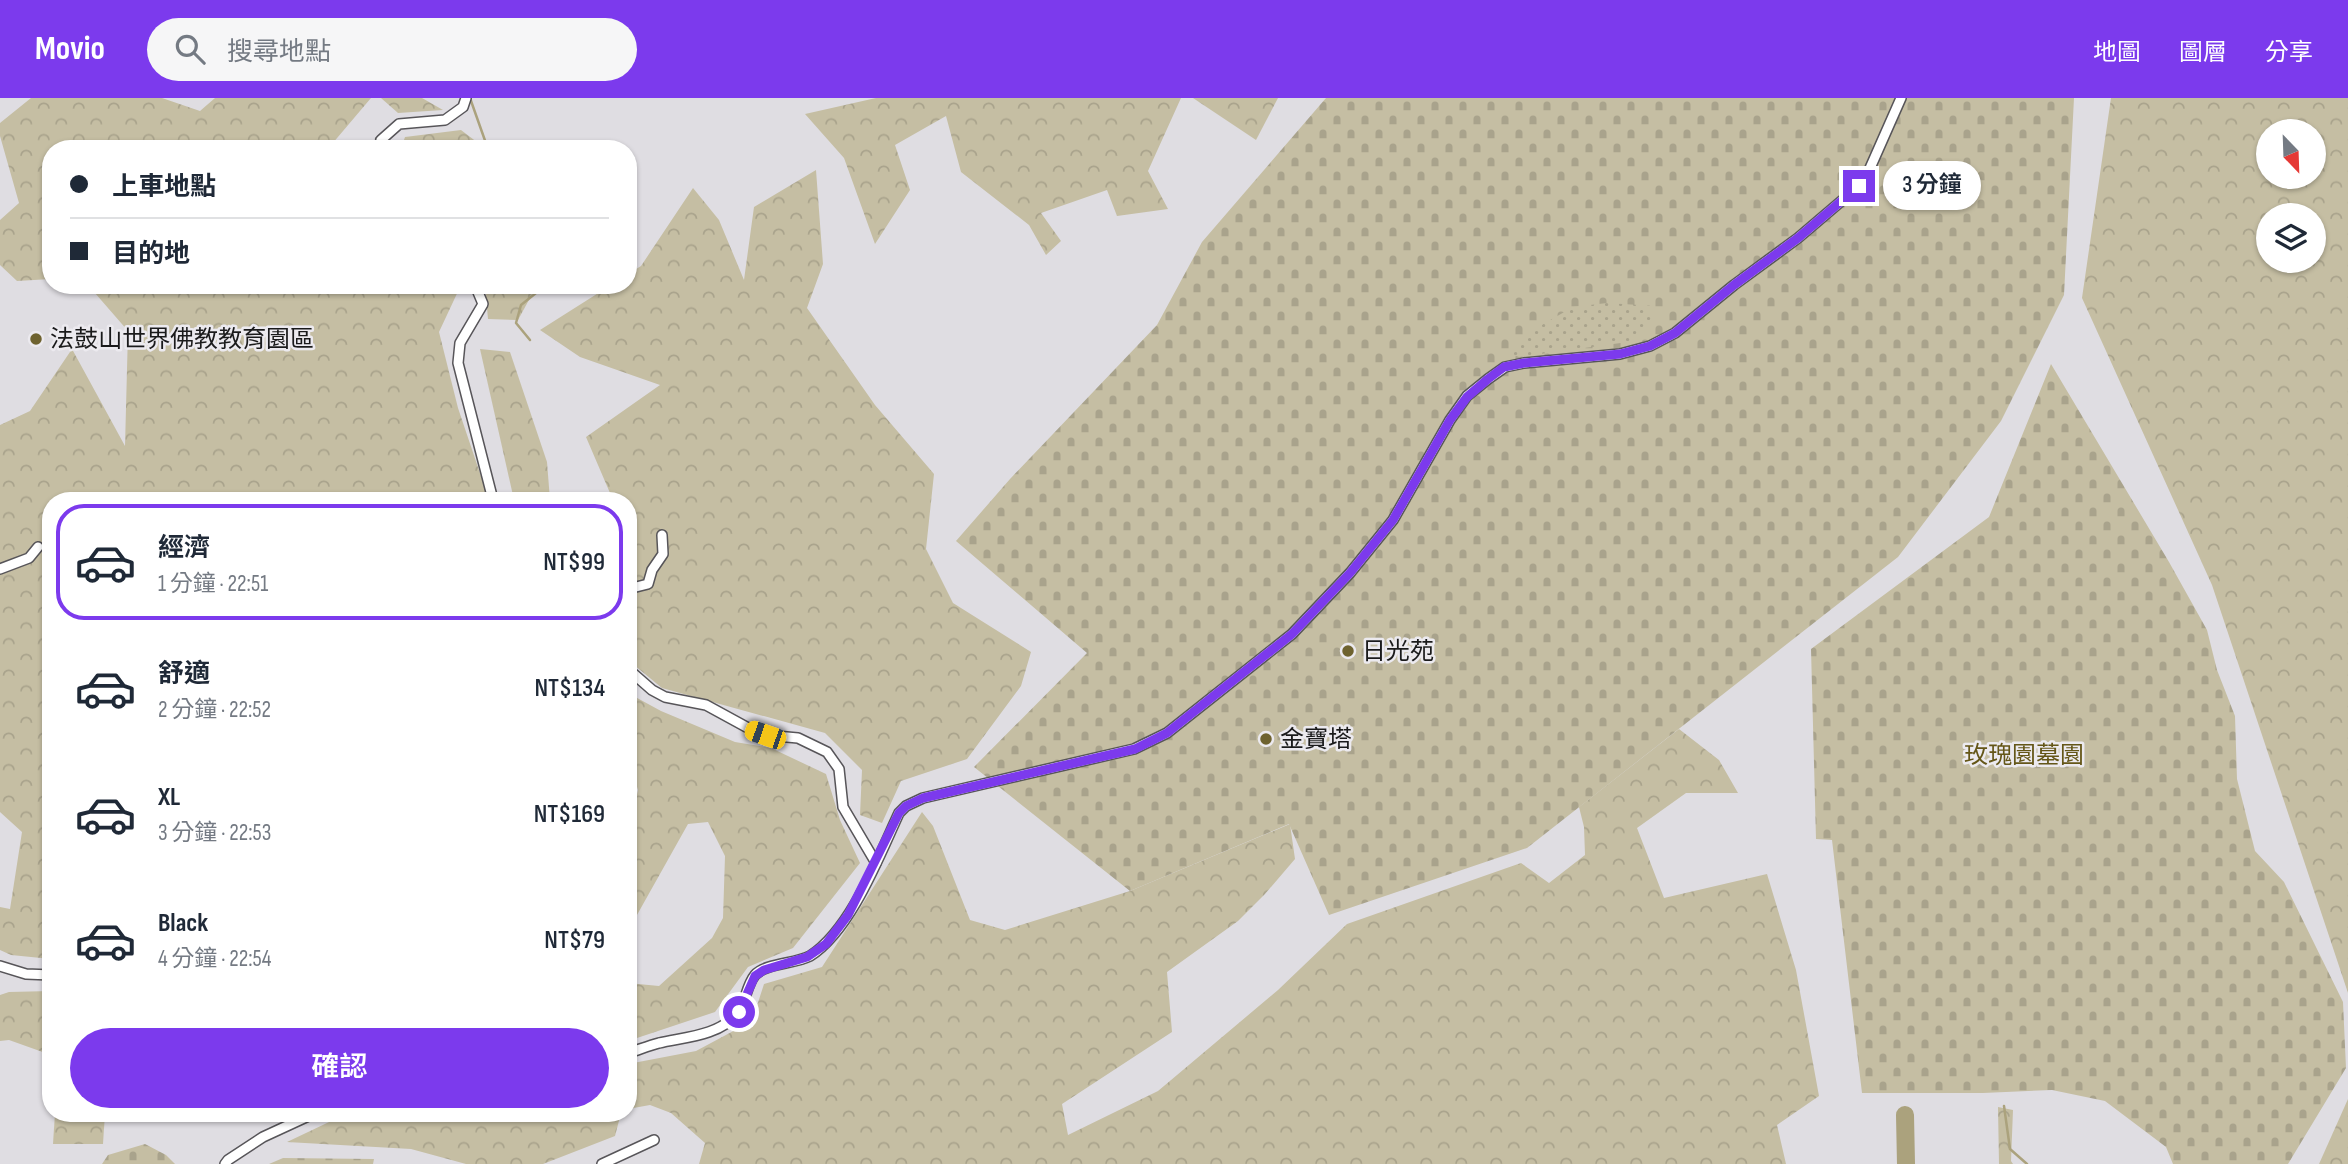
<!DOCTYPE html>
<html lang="zh-TW">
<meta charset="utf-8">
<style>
:root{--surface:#fff;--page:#f6f6f7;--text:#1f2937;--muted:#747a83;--line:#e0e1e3;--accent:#7c3aed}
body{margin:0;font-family:"Sofia Sans Condensed","Noto Sans TC",sans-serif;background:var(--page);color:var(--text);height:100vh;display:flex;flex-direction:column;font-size:26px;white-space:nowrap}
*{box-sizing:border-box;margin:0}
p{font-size:23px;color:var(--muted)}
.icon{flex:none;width:38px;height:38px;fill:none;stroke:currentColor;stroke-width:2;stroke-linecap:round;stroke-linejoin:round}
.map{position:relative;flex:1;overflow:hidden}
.panel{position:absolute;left:42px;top:394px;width:595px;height:630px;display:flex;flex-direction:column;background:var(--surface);border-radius:28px;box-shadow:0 2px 5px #0004}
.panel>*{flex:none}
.hud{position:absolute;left:42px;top:42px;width:595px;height:154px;border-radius:28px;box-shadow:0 2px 5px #0004;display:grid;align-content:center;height:154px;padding:0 28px;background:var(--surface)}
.needle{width:46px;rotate:157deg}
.controls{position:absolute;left:2256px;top:21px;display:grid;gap:14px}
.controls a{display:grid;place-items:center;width:70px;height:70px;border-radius:50%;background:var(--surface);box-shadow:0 2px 5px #0004;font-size:35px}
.end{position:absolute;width:32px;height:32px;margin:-16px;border:9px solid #7c3aed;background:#fff;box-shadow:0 0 0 4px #fff}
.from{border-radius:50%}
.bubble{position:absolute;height:49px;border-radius:24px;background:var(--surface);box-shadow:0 2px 5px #0004;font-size:23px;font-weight:600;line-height:49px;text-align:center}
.car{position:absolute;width:21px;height:42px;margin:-21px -10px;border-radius:9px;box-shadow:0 0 5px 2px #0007;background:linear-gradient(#f5c518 24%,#345 0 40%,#f5c518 0 76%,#345 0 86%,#f5c518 0)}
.hud b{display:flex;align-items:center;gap:24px;height:66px;font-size:26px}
.hud b+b{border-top:2px solid var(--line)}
.hud i{width:18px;height:18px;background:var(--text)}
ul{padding:12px 0 0;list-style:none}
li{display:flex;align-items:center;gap:21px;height:116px;margin:0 14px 10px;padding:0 14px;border:4px solid transparent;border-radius:28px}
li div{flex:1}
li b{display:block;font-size:26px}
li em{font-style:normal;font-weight:600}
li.on{border-color:var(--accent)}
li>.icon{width:63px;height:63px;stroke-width:1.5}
.primary-button{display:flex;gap:14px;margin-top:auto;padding:14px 28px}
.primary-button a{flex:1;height:80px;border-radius:42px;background:var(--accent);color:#fff;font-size:28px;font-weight:600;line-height:80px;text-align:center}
header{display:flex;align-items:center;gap:42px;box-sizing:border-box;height:98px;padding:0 35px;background:var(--accent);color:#fff}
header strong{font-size:33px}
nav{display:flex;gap:38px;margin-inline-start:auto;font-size:24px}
.search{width:490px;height:63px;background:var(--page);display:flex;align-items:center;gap:18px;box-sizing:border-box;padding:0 24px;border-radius:38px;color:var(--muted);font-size:26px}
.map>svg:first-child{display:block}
.forest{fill:url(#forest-crowns);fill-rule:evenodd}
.cemetery{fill:url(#cemetery-stones)}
.park{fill:url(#park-dots)}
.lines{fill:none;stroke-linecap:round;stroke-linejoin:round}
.stream{stroke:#aba27d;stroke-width:2.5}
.river{stroke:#aba27d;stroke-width:18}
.minor-casing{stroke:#575559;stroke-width:12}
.minor{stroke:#fff;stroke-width:9}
.route{stroke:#7c3aed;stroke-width:9}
.poi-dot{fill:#6e622f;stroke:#eceaef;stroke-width:2.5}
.labels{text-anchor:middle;stroke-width:5;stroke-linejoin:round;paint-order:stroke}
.poi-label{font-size:24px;fill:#1a1a1b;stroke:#eceaef;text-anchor:start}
.park-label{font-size:24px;fill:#645618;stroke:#eceaef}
</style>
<header>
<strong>Movio</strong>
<div class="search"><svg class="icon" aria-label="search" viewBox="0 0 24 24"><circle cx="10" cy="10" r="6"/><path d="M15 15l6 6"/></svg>搜尋地點</div>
<nav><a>地圖</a><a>圖層</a><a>分享</a></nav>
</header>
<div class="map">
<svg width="2348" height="1066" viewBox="0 0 2348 1066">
<defs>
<pattern id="forest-crowns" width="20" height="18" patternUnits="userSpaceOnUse" patternTransform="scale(1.75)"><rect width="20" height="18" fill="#c5bea3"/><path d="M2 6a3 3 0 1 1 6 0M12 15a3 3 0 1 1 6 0" fill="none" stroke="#a9a38c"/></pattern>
<pattern id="cemetery-stones" width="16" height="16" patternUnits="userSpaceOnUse" patternTransform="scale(1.75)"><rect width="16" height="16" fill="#c5bea3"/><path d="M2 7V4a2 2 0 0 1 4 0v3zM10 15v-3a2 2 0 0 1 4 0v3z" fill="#a9a38c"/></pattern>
<pattern id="park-dots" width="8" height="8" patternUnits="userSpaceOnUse" patternTransform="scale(1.75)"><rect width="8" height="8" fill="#c5bea3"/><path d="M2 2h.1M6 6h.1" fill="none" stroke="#a9a38c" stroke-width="1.8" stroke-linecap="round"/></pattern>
</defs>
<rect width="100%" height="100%" fill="#dfdde2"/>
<g class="forest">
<path d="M31,0H162L200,13L215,0H371L332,46L356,51H51V181L17,183L0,167V122L19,105L0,38V25Z"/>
<path d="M381,0H422L443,12L398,15Z"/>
<path d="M876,0H1181L1148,73L1168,111L1117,118L1107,92L1041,115L1061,143L1046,157L1029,127L961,74L946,18L895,47L910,92L875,146L844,60L805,16Z"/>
<path d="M1193,0H1278L1256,42Z"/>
<path d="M2111,0H2348V895L2212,487L2082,200ZM2268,33H2314V79H2268ZM2268,117H2314V163H2268Z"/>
<path d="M461,32L486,51H405L403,45L405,39Z"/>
<path d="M816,72L823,166L807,210L875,307L934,376L926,451L953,505L1031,554L1021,588L967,661L901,683L882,725L860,717L862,672L825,635L662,590L628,562V402H613L586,339L660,287L580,259L540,232L611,187H628V176L641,168L693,90L719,122L744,182L754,109Z"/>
<path d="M88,187H461L439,234L458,310L489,402H51V861L11,857L0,852V809L10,811L22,734L0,714V327L30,313L72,251L125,348L128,233Z"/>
<path d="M485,187H535L536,189L518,222L488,221Z"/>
<path d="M480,251L510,254L547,364L550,402H514Z"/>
<path d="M628,595L661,613L735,644L771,650L826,676L840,722L860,765L793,850L748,869L715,914L628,943V885L659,888L712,840L723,820L725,758L708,724L688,726L628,833V735L638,692L628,660Z"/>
<path d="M1679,631L1719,662L1738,695H1686L1637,730L1664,800L1767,776L1796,872L1819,998L1777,1027L1786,1066H699L705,1045L671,1015L650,1007L628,1011V966L696,953L752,923L764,886L822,869L922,714L933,728L970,822L1005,832L1130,793L1290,726L1295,761L1265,796L1238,823L1167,874L1172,934L1062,1006L1068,1037L1158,993L1278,892L1347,826L1521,765L1549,785L1585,757L1584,729L1579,709Z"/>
<path d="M51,893V957L9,942L0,943V897L9,894Z"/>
<path d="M2348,1001V1066H2319Z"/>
<path d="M1998,1009L2013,1012L2011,1063L2013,1066H1999Z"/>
<path d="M55,1015H105L103,1046H53Z"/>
<path d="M348,1015H621L615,1038L543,1066H466L411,1051L287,1044Z"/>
</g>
<g class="cemetery">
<path d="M1326,0H2074L2064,197L2001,323L1898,459L1527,750L1329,817L1289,726L1130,793L974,669L1087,555L956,443L1010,381L1157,227L1202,144Z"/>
<path d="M2051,266L2169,464L2207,532L2217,572L2235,618L2237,681L2255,753L2284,784L2343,904L2346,970L2288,1066H2173L2166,1049L2105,1003L2052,992L1983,995H1862L1832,742L1816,741L1811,551L1989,419Z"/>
<path d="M145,1046L166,1057L175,1066H102L108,1057Z"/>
<path d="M283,1060L374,1061L373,1066H269Z"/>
</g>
<path class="park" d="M1607,205L1655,208L1645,238L1628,244L1519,259L1514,257V252L1533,232L1573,209Z"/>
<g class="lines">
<g class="stream">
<path d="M470,0L488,51"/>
<path d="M530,242L516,225L521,207L546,187"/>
<path d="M2004,1008L2010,1051L2027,1066"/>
</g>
<path class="river" d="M1905,1017L1906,1066"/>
<g class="minor-casing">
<g id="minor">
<path d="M386,51L381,42L399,26L445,22L463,9L466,0"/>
<path d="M475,187L483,206L460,245L458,265L493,402"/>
<path d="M0,471L29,460L38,449"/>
<path d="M628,491L648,486L652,472L663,456L662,437"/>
<path d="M628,571L652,592L665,599L706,607L750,631L765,637L798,640L827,654L839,671L843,709L876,765"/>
<path d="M0,868L26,876L51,877"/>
<path d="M628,955C638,952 648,948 659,945C685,939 718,938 737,916C746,905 746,888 755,877C766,865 795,866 810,858C851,832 879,758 899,715L906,708L923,700L1134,651L1167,635L1292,536L1350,475L1393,422L1450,322L1467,298L1488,281L1505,269L1524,265L1620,256L1650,248L1675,235L1734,187L1798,140L1859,88L1867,77L1901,0"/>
<path d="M225,1066L228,1062L263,1039L315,1015"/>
<path d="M602,1066L654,1042"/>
</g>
</g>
<use href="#minor" class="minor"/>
</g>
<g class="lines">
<path class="route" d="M739,914L755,878L764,872L807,859L826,846L848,817L899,715L906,708L923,700L1135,651L1167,635L1292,536L1350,475L1393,422L1450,322L1467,299L1488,281L1504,269L1524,265L1620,256L1650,248L1675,235L1734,187L1798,140L1859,88"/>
</g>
<g class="poi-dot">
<circle cx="36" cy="241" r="7"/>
<circle cx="1348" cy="553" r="7"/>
<circle cx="1266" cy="641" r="7"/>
</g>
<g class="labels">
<g class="poi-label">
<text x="50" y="249">法鼓山世界佛教教育園區</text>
<text x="1362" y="561">日光苑</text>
<text x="1280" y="649">金寶塔</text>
</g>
<g class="park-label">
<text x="2024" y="665">玫瑰園墓園</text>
</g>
</g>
</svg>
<div class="controls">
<a><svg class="needle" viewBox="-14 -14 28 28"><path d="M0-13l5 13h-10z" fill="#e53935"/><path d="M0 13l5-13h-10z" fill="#747a83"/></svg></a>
<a><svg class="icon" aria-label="layers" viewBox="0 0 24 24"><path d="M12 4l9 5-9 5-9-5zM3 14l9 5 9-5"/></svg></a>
</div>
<i class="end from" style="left:739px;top:914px"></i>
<i class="end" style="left:1859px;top:88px"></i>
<div class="bubble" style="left:1883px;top:63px;width:98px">3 分鐘</div>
<i class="car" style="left:765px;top:637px;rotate:289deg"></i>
<div class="hud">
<b><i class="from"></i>上車地點</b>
<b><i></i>目的地</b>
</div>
<section class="panel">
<ul>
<li class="on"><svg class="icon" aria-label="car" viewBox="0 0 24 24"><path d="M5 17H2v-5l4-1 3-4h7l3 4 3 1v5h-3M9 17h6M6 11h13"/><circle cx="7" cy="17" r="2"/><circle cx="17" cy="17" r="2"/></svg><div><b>經濟</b><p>1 分鐘 · 22:51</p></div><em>NT$99</em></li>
<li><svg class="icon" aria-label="car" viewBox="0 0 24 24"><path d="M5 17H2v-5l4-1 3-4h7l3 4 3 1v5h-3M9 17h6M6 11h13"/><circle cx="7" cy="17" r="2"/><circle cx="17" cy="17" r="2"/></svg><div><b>舒適</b><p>2 分鐘 · 22:52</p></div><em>NT$134</em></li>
<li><svg class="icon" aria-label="car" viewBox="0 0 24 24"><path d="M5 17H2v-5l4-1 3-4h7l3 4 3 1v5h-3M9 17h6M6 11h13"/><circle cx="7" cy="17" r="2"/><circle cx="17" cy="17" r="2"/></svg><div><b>XL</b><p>3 分鐘 · 22:53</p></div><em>NT$169</em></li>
<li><svg class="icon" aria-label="car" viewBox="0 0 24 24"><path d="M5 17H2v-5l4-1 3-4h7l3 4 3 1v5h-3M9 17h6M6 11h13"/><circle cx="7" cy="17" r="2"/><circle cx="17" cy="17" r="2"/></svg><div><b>Black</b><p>4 分鐘 · 22:54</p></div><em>NT$79</em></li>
</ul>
<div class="primary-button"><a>確認</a></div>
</section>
</div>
